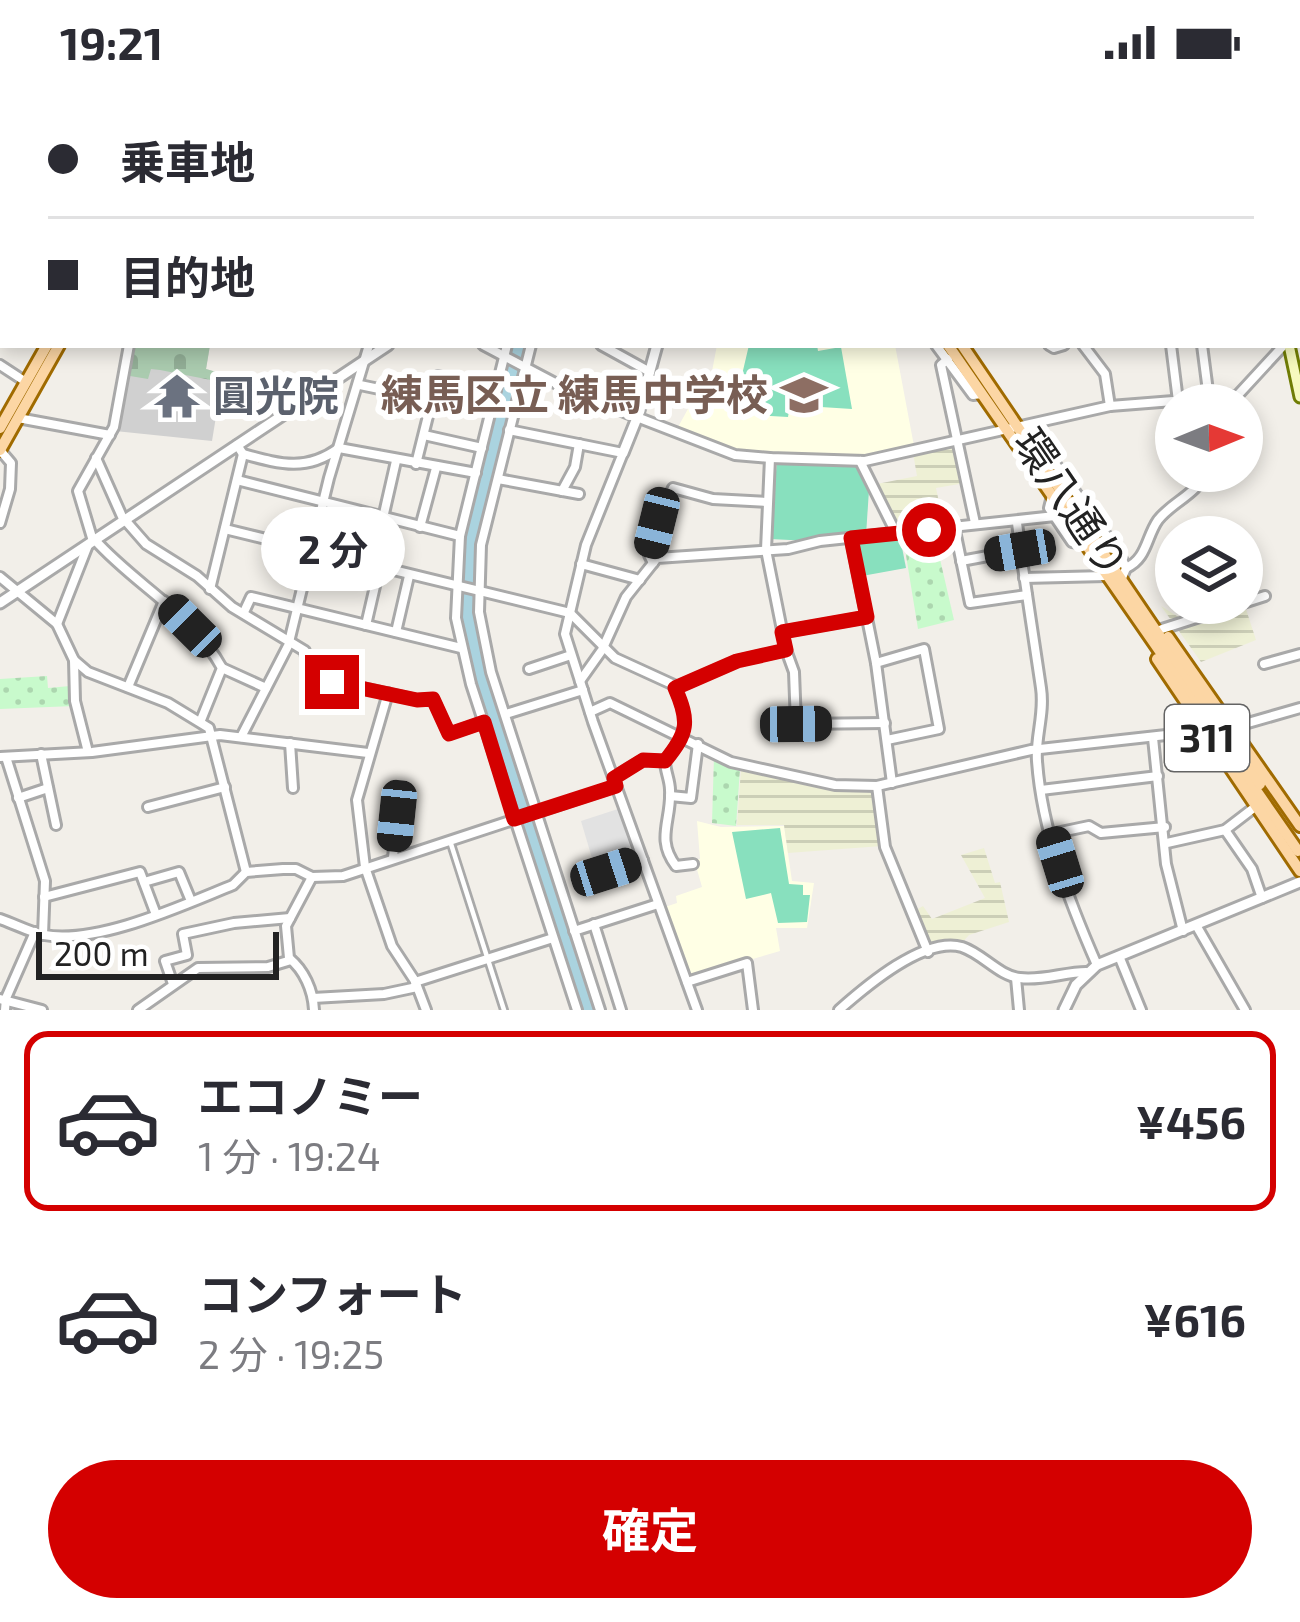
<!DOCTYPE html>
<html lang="ja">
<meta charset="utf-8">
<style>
:root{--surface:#fff;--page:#f2f2f3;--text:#2b2b33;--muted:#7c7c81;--line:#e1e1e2;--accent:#d40000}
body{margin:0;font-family:"Exo 2","Noto Sans JP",sans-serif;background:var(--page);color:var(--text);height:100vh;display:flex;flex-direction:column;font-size:45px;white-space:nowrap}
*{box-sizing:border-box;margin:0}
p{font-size:39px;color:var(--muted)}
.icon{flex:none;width:66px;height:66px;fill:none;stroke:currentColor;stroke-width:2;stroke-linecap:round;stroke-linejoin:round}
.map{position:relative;height:926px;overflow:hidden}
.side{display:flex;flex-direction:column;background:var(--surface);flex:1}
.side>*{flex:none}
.guide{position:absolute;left:0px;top:0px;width:1302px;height:264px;box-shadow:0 6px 18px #0003;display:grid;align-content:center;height:264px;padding:0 48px;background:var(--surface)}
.needle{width:78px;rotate:89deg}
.controls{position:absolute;left:1155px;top:300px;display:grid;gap:24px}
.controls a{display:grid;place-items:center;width:108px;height:108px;border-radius:50%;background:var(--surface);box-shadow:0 6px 18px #0003;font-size:60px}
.scale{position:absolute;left:36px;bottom:30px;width:243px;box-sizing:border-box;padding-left:12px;border:6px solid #222;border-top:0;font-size:33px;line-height:42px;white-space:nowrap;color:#222;-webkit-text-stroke:9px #fff;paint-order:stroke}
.end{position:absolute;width:54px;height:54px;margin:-27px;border:15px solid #d40000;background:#fff;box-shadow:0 0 0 6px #fff}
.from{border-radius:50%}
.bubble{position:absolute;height:84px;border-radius:42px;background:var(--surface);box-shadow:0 6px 18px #0003;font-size:39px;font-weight:700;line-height:84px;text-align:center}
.car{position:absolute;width:36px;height:72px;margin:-36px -18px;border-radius:15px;box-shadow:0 0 9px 3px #0007;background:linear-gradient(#222 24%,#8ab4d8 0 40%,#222 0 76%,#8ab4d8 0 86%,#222 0)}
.guide b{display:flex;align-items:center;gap:42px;height:114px;font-size:45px}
.guide b+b{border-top:3px solid var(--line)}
.guide i{width:30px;height:30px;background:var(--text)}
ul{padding:21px 0 0;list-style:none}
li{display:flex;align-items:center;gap:36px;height:180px;margin:0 24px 18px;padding:0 24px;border:6px solid transparent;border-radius:24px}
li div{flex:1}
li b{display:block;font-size:45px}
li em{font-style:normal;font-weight:700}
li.active{border-color:var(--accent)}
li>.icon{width:108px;height:108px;stroke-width:1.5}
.cta{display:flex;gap:24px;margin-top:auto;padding:24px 48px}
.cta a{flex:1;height:138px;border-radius:72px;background:var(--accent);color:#fff;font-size:48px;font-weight:700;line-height:138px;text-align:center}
.status{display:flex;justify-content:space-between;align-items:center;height:84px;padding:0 60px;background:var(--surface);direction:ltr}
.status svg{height:33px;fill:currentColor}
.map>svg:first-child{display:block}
.education{fill:#ffffe5}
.religious{fill:#d0d0d0}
.farmland{fill:url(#farmland-rules)}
.cemetery{fill:url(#cemetery-stones)}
.park{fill:url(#park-dots)}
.pitch{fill:#88e0be}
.parking{fill:#e2e2e2}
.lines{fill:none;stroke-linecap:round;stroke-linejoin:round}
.river{stroke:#aad3df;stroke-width:15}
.pedestrian-casing{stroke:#a9a9a9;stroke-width:10}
.minor-casing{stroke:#a9a9a9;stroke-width:14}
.tertiary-casing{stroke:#a9a9a9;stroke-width:15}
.secondary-casing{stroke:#707d05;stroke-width:15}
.primary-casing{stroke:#a06b00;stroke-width:16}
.pedestrian{stroke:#fff;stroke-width:4.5}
.minor{stroke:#fff;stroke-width:8}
.tertiary{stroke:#fff;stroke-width:9}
.secondary{stroke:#f7fabf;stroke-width:9}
.primary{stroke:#fcd6a4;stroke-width:10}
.route{stroke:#d40000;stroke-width:15}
.labels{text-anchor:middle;stroke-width:12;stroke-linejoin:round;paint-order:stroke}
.shield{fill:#fff;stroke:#646464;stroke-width:3}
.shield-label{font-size:39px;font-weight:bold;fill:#222}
.education-label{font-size:42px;font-weight:bold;fill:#785e54;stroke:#fff;text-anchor:end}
.worship-label{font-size:42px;font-weight:bold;fill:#5b616d;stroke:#fff;text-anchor:start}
.street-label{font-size:42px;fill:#222;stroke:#fff}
</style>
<div class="status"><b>19:21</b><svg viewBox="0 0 49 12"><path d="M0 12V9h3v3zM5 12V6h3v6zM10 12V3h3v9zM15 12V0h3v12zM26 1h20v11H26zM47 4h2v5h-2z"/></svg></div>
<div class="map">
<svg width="1300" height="926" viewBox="0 0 1300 926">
<defs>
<pattern id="farmland-rules" width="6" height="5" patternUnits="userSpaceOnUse" patternTransform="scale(3)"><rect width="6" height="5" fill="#eef0d5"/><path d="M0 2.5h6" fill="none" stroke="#ccceb7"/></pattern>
<pattern id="cemetery-stones" width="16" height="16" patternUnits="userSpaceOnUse" patternTransform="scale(3)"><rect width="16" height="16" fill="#aacbaf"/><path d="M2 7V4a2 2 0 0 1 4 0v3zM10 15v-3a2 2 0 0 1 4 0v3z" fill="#92ae96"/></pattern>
<pattern id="park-dots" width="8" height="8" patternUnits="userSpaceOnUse" patternTransform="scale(3)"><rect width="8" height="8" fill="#c8facc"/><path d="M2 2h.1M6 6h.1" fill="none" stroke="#acd6af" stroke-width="1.8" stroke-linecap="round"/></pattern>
</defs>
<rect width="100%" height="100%" fill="#f2efe9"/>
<g class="education">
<path d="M717,261H895L914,362L847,373L737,368L677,345L689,323L695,326L710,298Z"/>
<path d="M697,737L721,743L784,742L792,797L814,799L807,844H776L780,867L691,893L665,823L677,819L676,812L702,803L696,782V775H700Z"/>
</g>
<path class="religious" d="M210,261L206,285L223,290L212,357L115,347L127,274Z"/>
<g class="farmland">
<path d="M955,359L965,399L936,404L944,441L897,446L872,401L917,392L913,369Z"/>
<path d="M1244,519L1256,556L1201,578L1161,522L1185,537Z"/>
<path d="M741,685L835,705L873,706L882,762L788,769L784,741H737Z"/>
<path d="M984,764L995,799L1000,798L1009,838L969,851L961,860L932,864L916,826L923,822L932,835L985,814L961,771Z"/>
</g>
<path class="cemetery" d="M130,261H210L206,285L223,290L221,298L160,286L151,285L148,295L124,291Z"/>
<g class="park">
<path d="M934,449L954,536L918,545L903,453Z"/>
<path d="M47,592L48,604L70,602L74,622L0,625V595Z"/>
<path d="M714,672L740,685L736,742L712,739Z"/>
</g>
<g class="pitch">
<path d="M749,261H817L818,267L841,263L852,325L790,321L788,333L752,331L737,312Z"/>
<path d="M777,377L856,382L869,406L866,451L810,457L770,455Z"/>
<path d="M894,451L900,453L906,484L862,492L856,457Z"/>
<path d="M780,744L789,800L803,801V811H810L807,838L778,839L771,809L746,815L732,748Z"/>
</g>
<path class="parking" d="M621,724L635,762L592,774L581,737Z"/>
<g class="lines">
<g class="river">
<path d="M491,0V3"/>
<path d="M521,261L474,445L469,488V532L483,598L586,926"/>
</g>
<g class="pedestrian-casing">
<path id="pedestrian" d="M451,760L504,926"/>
</g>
<g class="minor-casing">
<g id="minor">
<path d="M46,0L47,3"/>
<path d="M123,0L133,3"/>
<path d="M479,0V3"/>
<path d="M501,0L502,3"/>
<path d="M1049,0L1050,3"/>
<path d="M1148,0V3"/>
<path d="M1203,0V3"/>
<path d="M64,3L65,0"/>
<path d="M175,3V0"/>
<path d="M284,3L286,0"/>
<path d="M371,3L373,0"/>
<path d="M823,3L824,0"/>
<path d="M1137,3L1141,0"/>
<path d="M0,59L3,65"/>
<path d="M1299,103H1300"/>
<path d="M0,218L3,220"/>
<path d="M1299,248L1300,247"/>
<path d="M0,251H3"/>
<path d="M483,261L555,299L629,330L735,371L770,374L865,377L1110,322L1237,312L1284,261"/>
<path d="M507,261L460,452L456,534L471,600L577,926"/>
<path d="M531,261L481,461L479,528L491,588L600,926"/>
<path d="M601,261L650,288"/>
<path d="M936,261L973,311L982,310"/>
<path d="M1049,261L1054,264L1064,261"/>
<path d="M1083,261L1105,290L1110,322"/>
<path d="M1171,261L1178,317"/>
<path d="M1202,261L1209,315"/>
<path d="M948,275L941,281L975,439"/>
<path d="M0,281L26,298"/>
<path d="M360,301L432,316"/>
<path d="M18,334L110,351"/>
<path d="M509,346L623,369L586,461L565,550L593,638L697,926"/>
<path d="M424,351L482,364"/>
<path d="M237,361L243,370C280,380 306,388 339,364L476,389"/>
<path d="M96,374L124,437"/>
<path d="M770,374L766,466L786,566L794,588L796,640L885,639"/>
<path d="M860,377L896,449"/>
<path d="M1044,378H1054L1119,469L1126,484L1122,494"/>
<path d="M416,380L438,292L496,306"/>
<path d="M498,395L579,410"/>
<path d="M237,396L460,452"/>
<path d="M562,407L575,383L579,360"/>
<path d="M1052,412L1049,424L1072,458L1085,460"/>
<path d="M383,434L396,377"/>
<path d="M125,436L146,460L197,492L232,523L305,567L309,592L417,616L433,615L449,650L484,638"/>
<path d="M0,439L10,405L11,379L0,366"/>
<path d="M1017,439C1024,494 1033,549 1041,604C1045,630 1035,653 1037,677C1042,747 1069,817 1097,881"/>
<path d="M954,442L970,519L1027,511"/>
<path d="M420,443L436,384"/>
<path d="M225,445L570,529L615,574L674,601C689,636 689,648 665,677"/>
<path d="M851,455L876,579L892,699"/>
<path d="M95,456C135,501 192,529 222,584L201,636"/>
<path d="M93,457L78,407L114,343L129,261"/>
<path d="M961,477L1020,466"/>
<path d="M653,479L649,471L657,439L673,404L713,415L768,418"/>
<path d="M581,480L640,496"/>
<path d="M1126,484C1147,475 1146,453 1158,436C1173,417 1197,411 1206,387"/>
<path d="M0,493L57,540L74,576L88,588L168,619L209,644L246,788"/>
<path d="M1024,494L1106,492"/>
<path d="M210,505L243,370"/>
<path d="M244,528L251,513L461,564"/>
<path d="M57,540L88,461"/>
<path d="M366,541L379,485"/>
<path d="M1162,545L1265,512"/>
<path d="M396,548L409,492"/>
<path d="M782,548L867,533"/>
<path d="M289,558L329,394L369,261"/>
<path d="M74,576L75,617L88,668"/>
<path d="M876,579L924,565L939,645L887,656"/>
<path d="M1264,580L1300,570"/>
<path d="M222,584L266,604"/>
<path d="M529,585L571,571"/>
<path d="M580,597L602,566L626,513L657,474L788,465L820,457L1055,432"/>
<path d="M128,603L164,517"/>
<path d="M675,604L737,577L786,566"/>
<path d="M388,609L357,716L365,783L392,862L415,897L426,926"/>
<path d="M590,628L610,619L731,678L835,701L877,702L1031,666L1202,647"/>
<path d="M506,630L583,606"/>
<path d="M1234,643L1300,624"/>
<path d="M241,653L290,558"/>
<path d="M1153,654L1166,780L1183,847"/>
<path d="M290,659L293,704"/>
<path d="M41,670L56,741"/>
<path d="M0,673L92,668L220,651L368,669"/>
<path d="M6,673L45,797L43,851"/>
<path d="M665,677C665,687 670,696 670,706C672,736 655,755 676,782L693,780"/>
<path d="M613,694L643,676L665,677"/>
<path d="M877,702L885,763L928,868"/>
<path d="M1041,706L1158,692"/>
<path d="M670,712L691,714L698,660"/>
<path d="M18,714L48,704"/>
<path d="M148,723L225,703"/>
<path d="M1225,746L1252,785L1262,814"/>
<path d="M1051,750L1089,742L1101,749L1165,743"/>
<path d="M1167,759L1225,746L1255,723"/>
<path d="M393,774L397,732"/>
<path d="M606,788L643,776"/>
<path d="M312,793L286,842L289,874C304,886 313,906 314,926"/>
<path d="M144,798L179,788L191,817"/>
<path d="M44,813L140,788L155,828"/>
<path d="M0,835C15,840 29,848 44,851C97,861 183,821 233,801L246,788L283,785H296L312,793L343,792L616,702"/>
<path d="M594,840L621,926"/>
<path d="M1196,841L1245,926"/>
<path d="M574,847L658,820"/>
<path d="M1119,872L1141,926"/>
<path d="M1016,894L1019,926"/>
<path d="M415,898L553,854"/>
<path d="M687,898L747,879L753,926"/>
<path d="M173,900L165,877L187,871L183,850L234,839L290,834"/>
<path d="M313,914L384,910L417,903"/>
<path d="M0,915L42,926"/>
<path d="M5,926L6,914L35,848"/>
<path d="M138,926L198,884L268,883L291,876"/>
<path d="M839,926C865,903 924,852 962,863C983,870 999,892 1020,894C1042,897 1065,888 1086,888"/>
</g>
</g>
<g class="tertiary-casing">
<g id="tertiary">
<path d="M647,0L649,3"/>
<path d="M587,3L590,0"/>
<path d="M623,369L637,334L657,261"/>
<path d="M0,519L388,261"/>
<path d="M1064,926L1076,901L1097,881L1300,798"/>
</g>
</g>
<g class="secondary-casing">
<g id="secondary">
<path d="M1299,158L1300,144"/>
<path d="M1289,261L1300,313"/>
</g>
</g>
<g class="primary-casing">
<g id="primary">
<path d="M752,0L754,3"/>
<path d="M763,0L766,3"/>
<path d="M776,0L779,3"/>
<path d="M201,3L203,0"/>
<path d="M212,3L213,0"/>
<path d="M948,261L1298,767"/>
<path d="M962,261L1260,700"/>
<path d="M0,344L47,261"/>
<path d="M0,366L59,261"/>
<path d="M1168,553L1300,742"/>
<path d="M1157,575L1300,787"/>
</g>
</g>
<use href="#pedestrian" class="pedestrian"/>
<use href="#minor" class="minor"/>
<use href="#tertiary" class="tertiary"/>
<use href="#secondary" class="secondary"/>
<use href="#primary" class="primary"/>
</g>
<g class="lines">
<path class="route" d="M332,598L417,616L433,615L449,650L484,638L514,735L616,702L614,694L643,676L665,677C688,649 690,638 675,604L737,577L786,566L782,548L867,533L851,454L929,446"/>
</g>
<defs>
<g id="school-bare" transform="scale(3.6)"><path d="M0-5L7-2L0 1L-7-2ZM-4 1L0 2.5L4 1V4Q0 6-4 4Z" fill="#8d6e63" stroke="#fff" stroke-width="2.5" paint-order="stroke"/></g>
<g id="temple-bare" transform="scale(3.6)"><path d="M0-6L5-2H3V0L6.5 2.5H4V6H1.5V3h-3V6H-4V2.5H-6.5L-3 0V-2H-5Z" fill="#6b7280" stroke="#fff" stroke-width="2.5" paint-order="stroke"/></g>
</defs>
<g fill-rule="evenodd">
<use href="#school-bare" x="804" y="311"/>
<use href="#temple-bare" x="177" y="312"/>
</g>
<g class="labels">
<rect class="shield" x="1165" y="621" width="84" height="66" rx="9"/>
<g class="shield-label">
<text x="1207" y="668">311</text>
</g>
<g class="education-label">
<text x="768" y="326">練馬区立 練馬中学校</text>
</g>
<g class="worship-label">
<text x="213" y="327">圓光院</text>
</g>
<g class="street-label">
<text transform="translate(1071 419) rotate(56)" y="15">環八通り</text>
</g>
</g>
</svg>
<div class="controls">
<a><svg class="needle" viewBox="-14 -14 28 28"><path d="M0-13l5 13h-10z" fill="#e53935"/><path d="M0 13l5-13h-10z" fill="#7c7c81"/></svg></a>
<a><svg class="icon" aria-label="layers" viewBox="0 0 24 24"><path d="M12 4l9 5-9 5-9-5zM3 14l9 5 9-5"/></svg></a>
</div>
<div class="scale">200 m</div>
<i class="end from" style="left:929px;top:446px"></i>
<i class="end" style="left:332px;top:598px"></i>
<div class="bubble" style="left:261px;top:423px;width:144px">2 分</div>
<i class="car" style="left:657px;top:439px;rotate:194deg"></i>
<i class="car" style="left:1020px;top:466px;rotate:260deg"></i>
<i class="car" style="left:190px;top:542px;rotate:315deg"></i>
<i class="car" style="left:796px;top:640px;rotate:89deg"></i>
<i class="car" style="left:397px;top:732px;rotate:186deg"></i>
<i class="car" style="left:1060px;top:778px;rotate:343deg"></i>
<i class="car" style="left:606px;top:788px;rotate:72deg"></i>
<div class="guide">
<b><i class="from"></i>乗車地</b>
<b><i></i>目的地</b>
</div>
</div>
<section class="side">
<ul>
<li class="active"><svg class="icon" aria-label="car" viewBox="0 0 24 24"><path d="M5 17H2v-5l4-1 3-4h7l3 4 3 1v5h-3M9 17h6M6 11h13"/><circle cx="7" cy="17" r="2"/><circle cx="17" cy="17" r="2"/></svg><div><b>エコノミー</b><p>1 分 · 19:24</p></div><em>¥456</em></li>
<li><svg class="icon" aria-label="car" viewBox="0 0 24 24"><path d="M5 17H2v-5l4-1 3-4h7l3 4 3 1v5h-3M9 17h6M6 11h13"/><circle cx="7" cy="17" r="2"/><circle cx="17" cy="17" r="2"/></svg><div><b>コンフォート</b><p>2 分 · 19:25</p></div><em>¥616</em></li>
</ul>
<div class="cta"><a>確定</a></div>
</section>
